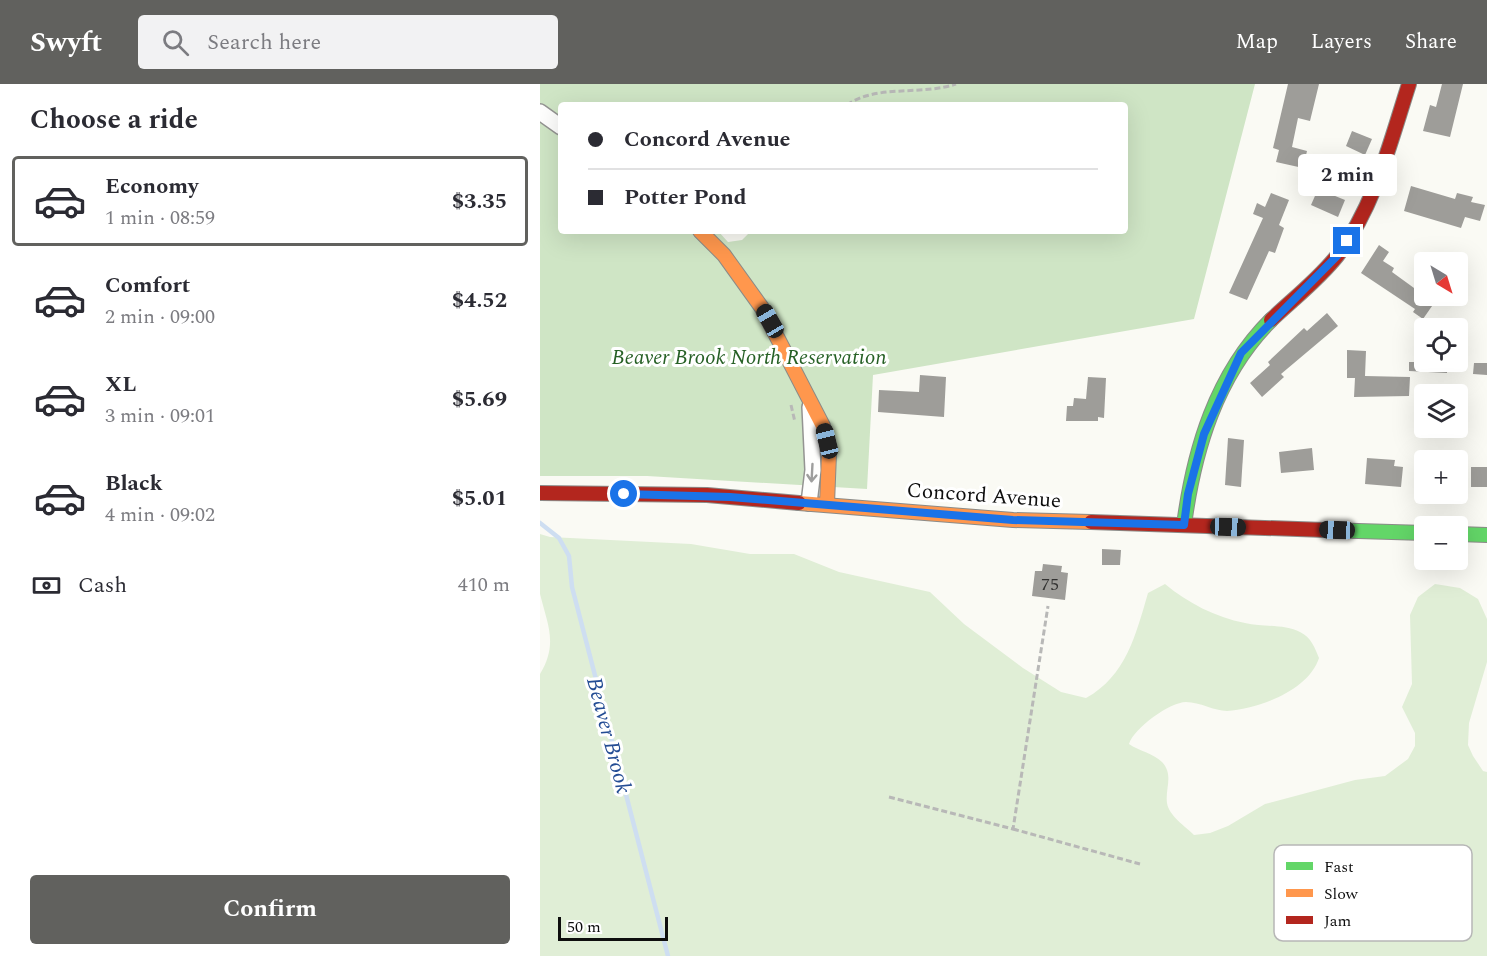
<!DOCTYPE html>
<meta charset="utf-8">
<style>
:root{--surface:#fff;--page:#f2f2f3;--text:#2b2b33;--muted:#7c7c81;--line:#e1e1e2;--accent:#61615e}
body{margin:0;font-family:Spectral,serif;background:var(--page);color:var(--text);height:100vh;display:flex;flex-direction:column;font-size:22px;white-space:nowrap}
*{box-sizing:border-box;margin:0}
p{font-size:20px;color:var(--muted)}
.icon{flex:none;width:33px;height:33px;fill:none;stroke:currentColor;stroke-width:2;stroke-linecap:round;stroke-linejoin:round}
.map{position:relative;flex:1;overflow:hidden}
.drawer{display:flex;flex-direction:column;background:var(--surface);width:540px}
.drawer>*{flex:none}
.banner{position:absolute;left:18px;top:18px;width:570px;height:132px;border-radius:6px;box-shadow:0 6px 24px #0002;display:grid;align-content:center;height:132px;padding:0 30px;background:var(--surface)}
.needle{width:39px;rotate:142deg}
.buttons{position:absolute;left:874px;top:168px;display:grid;gap:12px}
.buttons a{display:grid;place-items:center;width:54px;height:54px;border-radius:6px;background:var(--surface);box-shadow:0 6px 24px #0002;font-size:30px}
.scale{position:absolute;left:18px;bottom:15px;width:110px;box-sizing:border-box;padding-left:6px;border:3px solid #0e0e0e;border-top:0;font-size:16px;line-height:21px;white-space:nowrap;color:#0e0e0e;-webkit-text-stroke:4px #fff;paint-order:stroke}
.end{position:absolute;width:27px;height:27px;margin:-14px;border:8px solid #1a73e8;background:#fff;box-shadow:0 0 0 3px #fff}
.from{border-radius:50%}
.bubble{position:absolute;height:42px;border-radius:6px;background:var(--surface);box-shadow:0 6px 24px #0002;font-size:20px;font-weight:700;line-height:42px;text-align:center}
.car{position:absolute;width:18px;height:36px;margin:-18px -9px;border-radius:8px;box-shadow:0 0 4px 2px #0007;background:linear-gradient(#222 24%,#8ab4d8 0 40%,#222 0 76%,#8ab4d8 0 86%,#222 0)}
.banner b{display:flex;align-items:center;gap:21px;height:57px;font-size:22px}
.banner b+b{border-top:2px solid var(--line)}
.banner i{width:15px;height:15px;background:var(--text)}
ul{padding:0;list-style:none}
li{display:flex;align-items:center;gap:18px;height:90px;margin:0 12px 9px;padding:0 18px;border:3px solid transparent;border-radius:6px}
li div{flex:1}
li b{display:block;font-size:22px}
li em{font-style:normal;font-weight:700}
li.active{border-color:var(--accent)}
li>.icon{width:54px;height:54px;stroke-width:1.5}
h2{padding:0 30px;font-size:27px;line-height:72px}
.pay{display:flex;align-items:center;gap:15px;height:66px;padding:0 30px;font-size:22px}
.pay p{margin-inline-start:auto}
.cta{display:flex;gap:12px;margin-top:auto;padding:12px 30px}
.cta a{flex:1;height:69px;border-radius:6px;background:var(--accent);color:#fff;font-size:24px;font-weight:700;line-height:69px;text-align:center}
header{display:flex;align-items:center;gap:36px;box-sizing:border-box;height:84px;padding:0 30px;background:var(--accent);color:#fff}
header strong{font-size:28px}
nav{display:flex;gap:33px;margin-inline-start:auto;font-size:21px}
.search{width:420px;height:54px;background:var(--page);display:flex;align-items:center;gap:15px;box-sizing:border-box;padding:0 21px;border-radius:6px;color:var(--muted);font-size:22px}
main{display:flex;flex:1;min-height:0}
.map>svg:first-child{display:block}
.green{fill:#e0eed6}
.forest{fill:#cfe5c5;fill-rule:evenodd}
.lines{fill:none;stroke-linecap:round;stroke-linejoin:round}
.stream{stroke:#cedef1;stroke-width:4.5}
.building{fill:#9e9d99}
.street-casing{stroke:#949492;stroke-width:18}
.fast-casing{stroke:#8b8b88;stroke-width:16}
.slow-casing{stroke:#8b8b88;stroke-width:16}
.jam-casing{stroke:#8b8b88;stroke-width:16}
.path{stroke:#b8b8b7;stroke-width:3;stroke-dasharray:6 3;stroke-linecap:butt}
.street{stroke:#fefefd;stroke-width:15}
.fast{stroke:#63d668;stroke-width:14}
.slow{stroke:#ff974d;stroke-width:14}
.jam{stroke:#b3261e;stroke-width:14}
.oneway{stroke:#9e9e9d}
.route{stroke:#1a73e8;stroke-width:8}
.labels{text-anchor:middle;stroke-width:6;stroke-linejoin:round;paint-order:stroke}
.number-label{font-size:18px;fill:#323231}
.park-label{font-size:21px;font-style:italic;fill:#266025;stroke:#fff}
.street-label{font-size:21px;fill:#0e0e0e;stroke:#fff}
.water-label{font-size:22px;font-style:italic;fill:#244d94;stroke:#fff}
.key{fill:#fff;stroke:#b7b7b7;stroke-width:1.5}
.key-label{font-size:16px;fill:#0e0e0e}
</style>
<header>
<strong>Swyft</strong>
<div class="search"><svg class="icon" aria-label="search" viewBox="0 0 24 24"><circle cx="10" cy="10" r="6"/><path d="M15 15l6 6"/></svg>Search here</div>
<nav><a>Map</a><a>Layers</a><a>Share</a></nav>
</header>
<main>
<section class="drawer">
<h2>Choose a ride</h2>
<ul>
<li class="active"><svg class="icon" aria-label="car" viewBox="0 0 24 24"><path d="M5 17H2v-5l4-1 3-4h7l3 4 3 1v5h-3M9 17h6M6 11h13"/><circle cx="7" cy="17" r="2"/><circle cx="17" cy="17" r="2"/></svg><div><b>Economy</b><p>1 min · 08:59</p></div><em>$3.35</em></li>
<li><svg class="icon" aria-label="car" viewBox="0 0 24 24"><path d="M5 17H2v-5l4-1 3-4h7l3 4 3 1v5h-3M9 17h6M6 11h13"/><circle cx="7" cy="17" r="2"/><circle cx="17" cy="17" r="2"/></svg><div><b>Comfort</b><p>2 min · 09:00</p></div><em>$4.52</em></li>
<li><svg class="icon" aria-label="car" viewBox="0 0 24 24"><path d="M5 17H2v-5l4-1 3-4h7l3 4 3 1v5h-3M9 17h6M6 11h13"/><circle cx="7" cy="17" r="2"/><circle cx="17" cy="17" r="2"/></svg><div><b>XL</b><p>3 min · 09:01</p></div><em>$5.69</em></li>
<li><svg class="icon" aria-label="car" viewBox="0 0 24 24"><path d="M5 17H2v-5l4-1 3-4h7l3 4 3 1v5h-3M9 17h6M6 11h13"/><circle cx="7" cy="17" r="2"/><circle cx="17" cy="17" r="2"/></svg><div><b>Black</b><p>4 min · 09:02</p></div><em>$5.01</em></li>
</ul>
<div class="pay"><svg class="icon" aria-label="cash" viewBox="0 0 24 24"><path d="M3 7h18v10H3z"/><circle cx="12" cy="12" r="2"/></svg>Cash<p>410 m</p></div>
<div class="cta"><a>Confirm</a></div>
</section>
<div class="map">
<svg width="947" height="872" viewBox="0 0 947 872">
<rect width="100%" height="100%" fill="#fafaf4"/>
<path class="green" d="M0,450L10,453L151,460L210,470H254L299,488L390,508L424,540L483,584L521,608L546,614C586,592 596,550 608,509L625,500C648,519 675,533 705,539C722,543 745,540 760,548C771,553 775,564 779,574C769,606 719,625 687,627C674,627 660,618 646,618C630,618 594,644 589,660C599,667 613,669 622,678C634,691 625,704 627,719C629,732 645,742 654,751L670,749L688,742L725,720L815,696L845,692L868,675L875,662V649L862,623L872,600L870,531L878,513L895,500L920,504L938,515L947,535V578L929,639L928,661L933,672L943,687L947,688V872H0V590C18,560 8,542 0,510C0,493 0,468 0,450Z"/>
<path class="forest" d="M0,0H715L654,235L333,291L327,405L107,392H0ZM21,21H585V147H211L202,156L188,158L178,147H21Z"/>
<g class="lines">
<path class="stream" d="M0,439L19,454L29,472L32,503L128,872"/>
</g>
<g class="building">
<path d="M748,0H779L770,37L758,34L752,63L767,67L763,84L736,78L739,66L733,64Z"/>
<path d="M902,0H923L910,53L883,47L890,21L896,23Z"/>
<path d="M812,47L832,55L825,71L806,62Z"/>
<path d="M871,102L915,115L917,109L933,113L931,118L945,121L940,137L925,133L921,144L864,127Z"/>
<path d="M778,105L805,116L798,133L771,121Z"/>
<path d="M731,109L749,116L739,141L744,144L735,169L729,167L707,216L689,209L723,134L713,130L717,119L725,123Z"/>
<path d="M839,161L849,168L843,177L854,184L852,188L885,212H899L883,235L873,228L875,225L821,189Z"/>
<path d="M787,229L798,242L741,290L744,293L722,313L710,299L730,281L728,278L764,244L767,247Z"/>
<path d="M807,266L826,267L825,292L870,293L869,312L814,313L815,294H807Z"/>
<path d="M869,278H907V289L869,287Z"/>
<path d="M934,279H947V291L933,290Z"/>
<path d="M380,291L406,293L404,333L338,328L339,306L379,308Z"/>
<path d="M548,293L566,294L564,334L558,333V337H526L527,322H533L534,314L546,315Z"/>
<path d="M688,354L704,356L701,403L685,401Z"/>
<path d="M772,364L774,386L741,389L739,368Z"/>
<path d="M827,374L855,376L854,382L863,383L861,403L825,400Z"/>
<rect x="931" y="383" width="16" height="20"/>
<path d="M562,465L581,466L580,481H562Z"/>
<path d="M503,480L522,482L521,488L528,489L525,516L492,512L495,487H502Z"/>
</g>
<g class="lines">
<g class="street-casing">
<g id="street">
<path d="M0,28L21,43"/>
<path d="M269,419L273,386L270,323"/>
</g>
</g>
<g class="fast-casing">
<g id="fast">
<path d="M644,441C654,366 676,291 731,236"/>
<path d="M785,446L885,449"/>
<path d="M918,450L947,451"/>
</g>
</g>
<g class="slow-casing">
<g id="slow">
<path d="M160,147L184,171L222,224L283,342L289,370L287,420"/>
<path d="M259,419L473,436L551,438"/>
</g>
</g>
<g class="jam-casing">
<g id="jam">
<path d="M731,236C753,215 778,196 797,172C835,122 850,59 869,0"/>
<path d="M0,409L167,411L259,419"/>
<path d="M551,438L785,446"/>
</g>
</g>
<g class="path">
<path d="M307,21C337,0 379,12 416,0"/>
<path d="M251,321L255,338"/>
<path d="M349,713L473,745L508,522"/>
<path d="M473,745L600,780"/>
</g>
<use href="#street" class="street"/>
<use href="#fast" class="fast"/>
<use href="#slow" class="slow"/>
<use href="#jam" class="jam"/>
</g>
<defs><path id="oneway-shaft" d="M-6 0H5M1.5-3L5.5 0L1.5 3" fill="none" stroke-width="1.6" stroke-linecap="round" stroke-linejoin="round" transform="scale(1.5)"/></defs>
<use class="oneway" href="#oneway-shaft" transform="translate(272 389) rotate(93)"/>
<g class="lines">
<path class="route" d="M84,410L190,413L473,436L644,441L648,410L664,350L701,269L797,172L807,157"/>
</g>
<g class="labels">
<g class="number-label">
<text x="510" y="506">75</text>
</g>
<g class="park-label">
<text x="209" y="280">Beaver Brook North Reservation</text>
</g>
<g class="street-label">
<text transform="translate(444 411) rotate(4)" y="7">Concord Avenue</text>
</g>
<g class="water-label">
<text transform="translate(70 651) rotate(75)" y="8">Beaver Brook</text>
</g>
</g>
<rect x="734" y="761" width="198" height="96" rx="9" class="key"/>
<rect x="746" y="778" width="27" height="8" fill="#63d668"/>
<rect x="746" y="805" width="27" height="8" fill="#ff974d"/>
<rect x="746" y="832" width="27" height="8" fill="#b3261e"/>
<g class="key-label">
<text x="784" y="788">Fast</text>
<text x="784" y="815">Slow</text>
<text x="784" y="842">Jam</text>
</g>
</svg>
<div class="buttons">
<a><svg class="needle" viewBox="-14 -14 28 28"><path d="M0-13l5 13h-10z" fill="#e53935"/><path d="M0 13l5-13h-10z" fill="#7c7c81"/></svg></a>
<a><svg class="icon" aria-label="locate" viewBox="0 0 24 24"><circle cx="12" cy="12" r="6"/><path d="M12 2v4M12 18v4M2 12h4M18 12h4"/></svg></a>
<a><svg class="icon" aria-label="layers" viewBox="0 0 24 24"><path d="M12 4l9 5-9 5-9-5zM3 14l9 5 9-5"/></svg></a>
<a>+</a>
<a>−</a>
</div>
<div class="scale">50 m</div>
<i class="end from" style="left:84px;top:410px"></i>
<i class="end" style="left:807px;top:157px"></i>
<div class="bubble" style="left:758px;top:70px;width:99px">2 min</div>
<i class="car" style="left:230px;top:237px;rotate:330deg"></i>
<i class="car" style="left:287px;top:357px;rotate:346deg"></i>
<i class="car" style="left:688px;top:443px;rotate:92deg"></i>
<i class="car" style="left:797px;top:446px;rotate:272deg"></i>
<div class="banner">
<b><i class="from"></i>Concord Avenue</b>
<b><i></i>Potter Pond</b>
</div>
</div>
</main>
